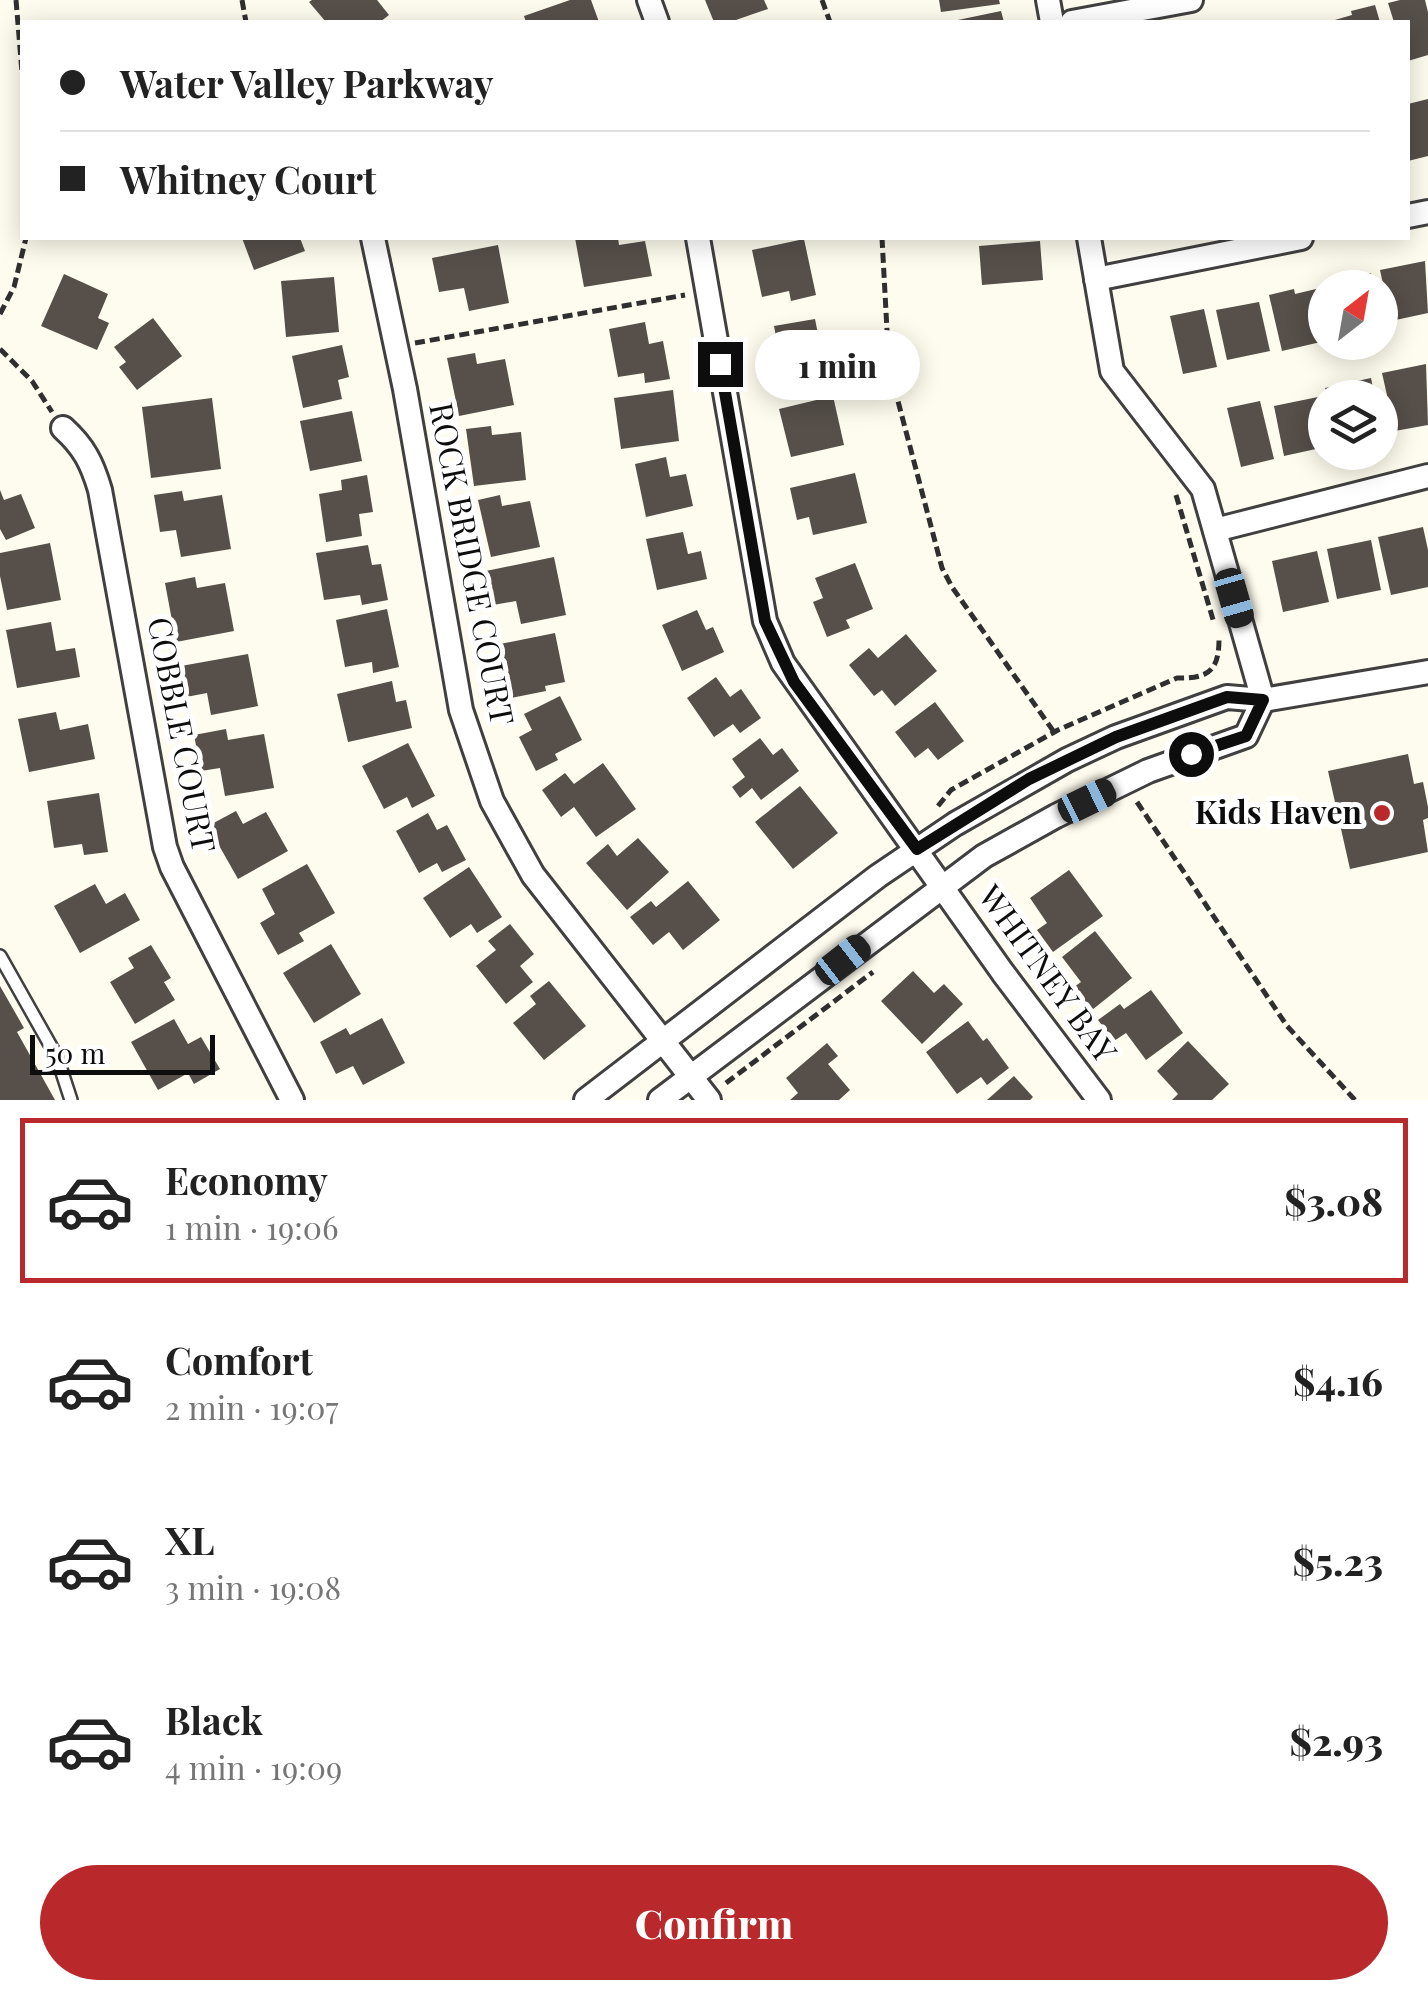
<!DOCTYPE html>
<meta charset="utf-8">
<style>
:root{--surface:#fff;--page:#f2f2f2;--text:#222;--muted:#767676;--line:#e0e0e0;--accent:#b9292c}
body{margin:0;font-family:"Playfair Display",serif;background:var(--page);color:var(--text);height:100vh;display:flex;flex-direction:column;font-size:38px;white-space:nowrap}
*{box-sizing:border-box;margin:0}
p{font-size:32px;color:var(--muted)}
.icon{flex:none;width:55px;height:55px;fill:none;stroke:currentColor;stroke-width:2;stroke-linecap:round;stroke-linejoin:round}
.map{position:relative;height:1100px;overflow:hidden}
.drawer{display:flex;flex-direction:column;background:var(--surface);flex:1}
.drawer>*{flex:none}
.top-card{position:absolute;left:20px;top:20px;width:1390px;height:220px;border-radius:0px;box-shadow:0 5px 25px #0003;display:grid;align-content:center;height:220px;padding:0 40px;background:var(--surface)}
.needle{width:65px;rotate:31deg}
.controls{position:absolute;left:1308px;top:270px;display:grid;gap:20px}
.controls a{display:grid;place-items:center;width:90px;height:90px;border-radius:50%;background:var(--surface);box-shadow:0 5px 25px #0003;font-size:50px}
.scale{position:absolute;left:30px;bottom:25px;width:185px;box-sizing:border-box;padding-left:10px;border:5px solid #0d0d0d;border-top:0;font-size:28px;line-height:35px;white-space:nowrap;color:#0d0d0d;-webkit-text-stroke:8px #fff;paint-order:stroke}
.end{position:absolute;width:45px;height:45px;margin:-22px;border:12px solid #0d0d0d;background:#fff;box-shadow:0 0 0 5px #fff}
.from{border-radius:50%}
.bubble{position:absolute;height:70px;border-radius:35px;background:var(--surface);box-shadow:0 5px 25px #0003;font-size:32px;font-weight:800;line-height:70px;text-align:center}
.car{position:absolute;width:30px;height:60px;margin:-30px -15px;border-radius:12px;box-shadow:0 0 8px 2px #0007;background:linear-gradient(#222 24%,#8ab4d8 0 40%,#222 0 76%,#8ab4d8 0 86%,#222 0)}
.top-card b{display:flex;align-items:center;gap:35px;height:95px;font-size:38px}
.top-card b+b{border-top:2px solid var(--line)}
.top-card i{width:25px;height:25px;background:var(--text)}
ul{padding:18px 0 0;list-style:none}
li{display:flex;align-items:center;gap:30px;height:165px;margin:0 20px 15px;padding:0 20px;border:5px solid transparent;border-radius:0px}
li div{flex:1}
li b{display:block;font-size:38px}
li em{font-style:normal;font-weight:800}
li.on{border-color:var(--accent)}
li>.icon{width:90px;height:90px;stroke-width:1.5}
.primary-button{display:flex;gap:20px;margin-top:auto;padding:20px 40px}
.primary-button a{flex:1;height:115px;border-radius:60px;background:var(--accent);color:#fff;font-size:40px;font-weight:800;line-height:115px;text-align:center}
.map>svg:first-child{display:block}
.building{fill:#564f4a}
.lines{fill:none;stroke-linecap:round;stroke-linejoin:round}
.service-casing{stroke:#404040;stroke-width:16}
.minor-casing{stroke:#404040;stroke-width:28}
.path{stroke:#2f2f2f;stroke-width:5;stroke-dasharray:10 5;stroke-linecap:butt}
.service{stroke:#fff;stroke-width:11}
.minor{stroke:#fff;stroke-width:22}
.route{stroke:#0d0d0d;stroke-width:12}
.poi-dot{fill:#b9292c;stroke:#fff;stroke-width:4}
.labels{text-anchor:middle;stroke-width:10;stroke-linejoin:round;paint-order:stroke}
.street-label{font-size:32px;fill:#0d0d0d;stroke:#fff}
.poi-label{font-size:32px;font-weight:bold;fill:#0d0d0d;stroke:#fff;text-anchor:end}
</style>
<div class="map">
<svg width="1428" height="1100" viewBox="0 0 1428 1100">
<rect width="100%" height="100%" fill="#fefcee"/>
<g class="building">
<path d="M312,0H377L389,15L380,22H326L309,2Z"/>
<path d="M570,0H591L599,22H526L524,16Z"/>
<path d="M705,0H764L768,9L730,22H714Z"/>
<path d="M939,0H999L1000,4L941,12Z"/>
<path d="M1400,0H1425L1428,12V55L1408,61V22H1394L1388,3Z"/>
<path d="M1375,5L1380,22H1328L1352,15L1351,11Z"/>
<path d="M1001,11L1004,22H953V21Z"/>
<path d="M1428,99V156L1408,161V104Z"/>
<path d="M242,238H300L305,251L254,270Z"/>
<path d="M575,238H618L619,245L645,241L652,276L584,287Z"/>
<path d="M804,239L816,295L791,301L789,291L762,297L752,250Z"/>
<path d="M1040,241L1043,280L982,285L979,246Z"/>
<path d="M498,245L509,303L469,311L464,288L439,292L432,258Z"/>
<path d="M1425,261L1428,313L1391,321L1380,270Z"/>
<path d="M1371,273L1374,288H1326L1325,283Z"/>
<path d="M64,274L108,294L98,318L109,323L97,350L41,326Z"/>
<path d="M334,277L339,332L286,337L281,281Z"/>
<path d="M1294,289L1295,294L1316,289L1325,341L1282,351L1269,295Z"/>
<path d="M1259,302L1270,351L1227,360L1216,310Z"/>
<path d="M1204,309L1217,367L1183,374L1170,316Z"/>
<path d="M153,318L182,356L137,390L119,367L126,362L114,347Z"/>
<path d="M815,319L825,369L772,379L766,350L778,347L774,326Z"/>
<path d="M645,322L649,344L663,341L670,379L645,383L644,373L618,377L609,329Z"/>
<path d="M342,345L349,377L338,380L342,399L303,408L292,356Z"/>
<path d="M475,353L477,364L505,359L514,405L459,416L447,358Z"/>
<path d="M1426,364L1428,425L1395,431L1382,373Z"/>
<path d="M1371,378L1375,398H1328L1325,388Z"/>
<path d="M673,390L679,441L621,449L614,398Z"/>
<path d="M833,396L844,445L791,457L779,409Z"/>
<path d="M1318,397L1325,447L1284,456L1274,406Z"/>
<path d="M212,398L221,469L151,478L142,407Z"/>
<path d="M1260,401L1274,459L1241,467L1227,408Z"/>
<path d="M352,411L362,461L310,471L300,421Z"/>
<path d="M491,426L492,435L521,432L526,480L474,486L466,429Z"/>
<path d="M666,457L670,477L686,474L693,506L646,517L635,464Z"/>
<path d="M855,473L867,523L813,535L809,517L797,520L790,488Z"/>
<path d="M367,475L373,512L359,514L362,536L326,542L319,494L342,490L341,480Z"/>
<path d="M0,490L4,500L21,494L35,528L6,540L0,529Z"/>
<path d="M182,491L184,501L222,495L231,549L181,557L176,530L160,532L154,495Z"/>
<path d="M500,495L502,506L530,501L540,547L491,557L478,500Z"/>
<path d="M1423,527L1428,550V587L1391,595L1378,537Z"/>
<path d="M683,532L688,554L701,551L707,579L657,590L646,539Z"/>
<path d="M1371,540L1381,590L1337,599L1327,549Z"/>
<path d="M50,543L61,600L7,610L0,576V553Z"/>
<path d="M368,545L372,565L381,564L388,600L362,605L360,595L324,600L316,553Z"/>
<path d="M1317,551L1329,602L1283,612L1272,561Z"/>
<path d="M554,557L566,615L521,624L516,601L493,605L486,571Z"/>
<path d="M855,563L873,609L846,620L850,628L827,637L813,602L823,598L815,578Z"/>
<path d="M195,577L197,588L225,583L234,631L176,642L165,583Z"/>
<path d="M387,609L399,667L373,673L372,662L345,667L336,620Z"/>
<path d="M697,610L706,630L713,627L724,652L682,671L662,625Z"/>
<path d="M51,622L56,651L75,648L80,677L17,688L6,630Z"/>
<path d="M555,633L565,682L545,686L546,691L511,698L500,644Z"/>
<path d="M906,634L937,671L895,706L882,690L874,696L849,665L869,648L878,658Z"/>
<path d="M248,654L258,706L211,715L207,693L186,697L181,666Z"/>
<path d="M716,677L730,697L741,689L761,718L740,733L733,724L714,737L687,698Z"/>
<path d="M392,681L396,702L406,700L412,728L348,742L337,694Z"/>
<path d="M560,696L582,740L555,754L558,760L536,771L519,737L532,730L524,714Z"/>
<path d="M935,702L964,741L938,760L928,748L915,758L895,732Z"/>
<path d="M56,712L60,730L88,724L95,759L29,772L18,719Z"/>
<path d="M226,729L228,740L264,734L274,788L225,796L220,768L201,771L194,735Z"/>
<path d="M760,738L773,755L782,748L799,771L761,800L752,788L740,798L732,787L745,777L732,759Z"/>
<path d="M408,743L435,796L412,808L407,797L384,809L362,766Z"/>
<path d="M1408,754L1414,784L1423,782L1428,807V818L1423,820L1428,852L1350,869L1328,771Z"/>
<path d="M603,763L636,809L596,837L574,807L561,817L542,790L565,773L574,784Z"/>
<path d="M800,786L838,833L793,869L755,822Z"/>
<path d="M99,793L108,852L84,855L82,844L54,848L47,801Z"/>
<path d="M236,811L243,824L266,812L288,851L238,879L208,826Z"/>
<path d="M428,813L437,830L447,825L466,860L442,872L437,863L419,873L396,831Z"/>
<path d="M638,838L669,872L627,910L586,863L608,844L617,856Z"/>
<path d="M307,864L335,913L299,933L304,941L278,955L260,923L275,914L262,889Z"/>
<path d="M469,867L502,917L477,933L471,924L450,938L423,898Z"/>
<path d="M1069,870L1103,916L1053,952L1037,930L1047,923L1030,898Z"/>
<path d="M688,881L720,920L683,950L669,932L653,945L630,917L651,901L656,907Z"/>
<path d="M95,884L106,904L125,893L140,920L80,953L54,906Z"/>
<path d="M510,924L534,954L520,966L533,982L506,1004L476,966L496,950L488,941Z"/>
<path d="M1095,931L1132,978L1092,1010L1074,987L1081,982L1062,957Z"/>
<path d="M331,944L361,994L314,1023L283,973Z"/>
<path d="M151,945L171,978L164,982L175,1000L135,1024L110,982L134,968L128,958Z"/>
<path d="M913,971L934,993L944,984L963,1004L922,1044L881,1001Z"/>
<path d="M549,981L586,1026L544,1060L513,1023L536,1004L530,996Z"/>
<path d="M0,986L24,1028L17,1032L55,1100H0Z"/>
<path d="M1151,990L1183,1033L1146,1060L1126,1033L1114,1041L1098,1020L1120,1004L1124,1009Z"/>
<path d="M382,1018L405,1063L363,1085L353,1066L336,1074L320,1042L346,1028L350,1035Z"/>
<path d="M174,1019L188,1044L201,1037L220,1069L194,1084L188,1073L158,1090L131,1042Z"/>
<path d="M968,1021L983,1041L987,1038L1009,1068L987,1085L981,1077L957,1094L926,1052Z"/>
<path d="M1188,1041L1229,1084L1212,1100H1172L1178,1094L1157,1071Z"/>
<path d="M827,1043L838,1056L828,1064L850,1090L839,1100H790L798,1093L786,1078Z"/>
<path d="M1014,1076L1033,1097L1030,1100H987Z"/>
</g>
<g class="lines">
<g class="service-casing">
<path id="service" d="M0,956L57,1057L71,1100"/>
</g>
<g class="minor-casing">
<g id="minor">
<path d="M649,0L657,22"/>
<path d="M1048,0L1052,22"/>
<path d="M1072,22L1191,0"/>
<path d="M1408,216L1428,212"/>
<path d="M373,238L405,389L461,710L492,801L533,875L709,1100"/>
<path d="M698,238L765,621L783,663L1003,973L1099,1100"/>
<path d="M1089,238L1112,371L1203,489L1263,700"/>
<path d="M1096,279L1301,238"/>
<path d="M63,428C84,447 92,463 100,490L165,847L172,867L292,1100"/>
<path d="M1215,530L1428,476"/>
<path d="M586,1100L878,876L955,824L1067,760L1116,737L1227,697L1263,700L1428,672"/>
<path d="M660,1100L984,856L1056,816L1148,771L1246,736L1263,700"/>
</g>
</g>
<g class="path">
<path d="M16,0L22,72"/>
<path d="M242,0L246,22"/>
<path d="M822,0L830,22"/>
<path d="M882,238L889,367L942,568L952,587L1054,732"/>
<path d="M0,314L14,287L26,238"/>
<path d="M415,343L685,295"/>
<path d="M0,349L32,381L52,412"/>
<path d="M1176,495L1214,623"/>
<path d="M1137,802L1287,1026L1355,1100"/>
<path d="M938,806L951,790L1058,730L1177,678C1209,679 1219,670 1219,639"/>
<path d="M726,1083L873,972"/>
</g>
<use href="#service" class="service"/>
<use href="#minor" class="minor"/>
</g>
<g class="lines">
<path class="route" d="M720,364L765,621L794,682L917,849L1029,779L1116,737L1227,697L1263,700L1246,736L1191,754"/>
</g>
<circle class="poi-dot" cx="1382" cy="813" r="10"/>
<g class="labels">
<g class="street-label">
<text transform="translate(471 564) rotate(79)" y="11">ROCK BRIDGE COURT</text>
<text transform="translate(181 735) rotate(79)" y="11">COBBLE COURT</text>
<text transform="translate(1047 974) rotate(54)" y="11">WHITNEY BAY</text>
</g>
<g class="poi-label">
<text x="1362" y="824">Kids Haven</text>
</g>
</g>
</svg>
<div class="controls">
<a><svg class="needle" viewBox="-14 -14 28 28"><path d="M0-13l5 13h-10z" fill="#e53935"/><path d="M0 13l5-13h-10z" fill="#767676"/></svg></a>
<a><svg class="icon" aria-label="layers" viewBox="0 0 24 24"><path d="M12 4l9 5-9 5-9-5zM3 14l9 5 9-5"/></svg></a>
</div>
<div class="scale">50 m</div>
<i class="end from" style="left:1191px;top:754px"></i>
<i class="end" style="left:720px;top:364px"></i>
<div class="bubble" style="left:755px;top:330px;width:165px">1 min</div>
<i class="car" style="left:1234px;top:598px;rotate:164deg"></i>
<i class="car" style="left:1087px;top:801px;rotate:64deg"></i>
<i class="car" style="left:843px;top:960px;rotate:52deg"></i>
<div class="top-card">
<b><i class="from"></i>Water Valley Parkway</b>
<b><i></i>Whitney Court</b>
</div>
</div>
<section class="drawer">
<ul>
<li class="on"><svg class="icon" aria-label="car" viewBox="0 0 24 24"><path d="M5 17H2v-5l4-1 3-4h7l3 4 3 1v5h-3M9 17h6M6 11h13"/><circle cx="7" cy="17" r="2"/><circle cx="17" cy="17" r="2"/></svg><div><b>Economy</b><p>1 min · 19:06</p></div><em>$3.08</em></li>
<li><svg class="icon" aria-label="car" viewBox="0 0 24 24"><path d="M5 17H2v-5l4-1 3-4h7l3 4 3 1v5h-3M9 17h6M6 11h13"/><circle cx="7" cy="17" r="2"/><circle cx="17" cy="17" r="2"/></svg><div><b>Comfort</b><p>2 min · 19:07</p></div><em>$4.16</em></li>
<li><svg class="icon" aria-label="car" viewBox="0 0 24 24"><path d="M5 17H2v-5l4-1 3-4h7l3 4 3 1v5h-3M9 17h6M6 11h13"/><circle cx="7" cy="17" r="2"/><circle cx="17" cy="17" r="2"/></svg><div><b>XL</b><p>3 min · 19:08</p></div><em>$5.23</em></li>
<li><svg class="icon" aria-label="car" viewBox="0 0 24 24"><path d="M5 17H2v-5l4-1 3-4h7l3 4 3 1v5h-3M9 17h6M6 11h13"/><circle cx="7" cy="17" r="2"/><circle cx="17" cy="17" r="2"/></svg><div><b>Black</b><p>4 min · 19:09</p></div><em>$2.93</em></li>
</ul>
<div class="primary-button"><a>Confirm</a></div>
</section>
